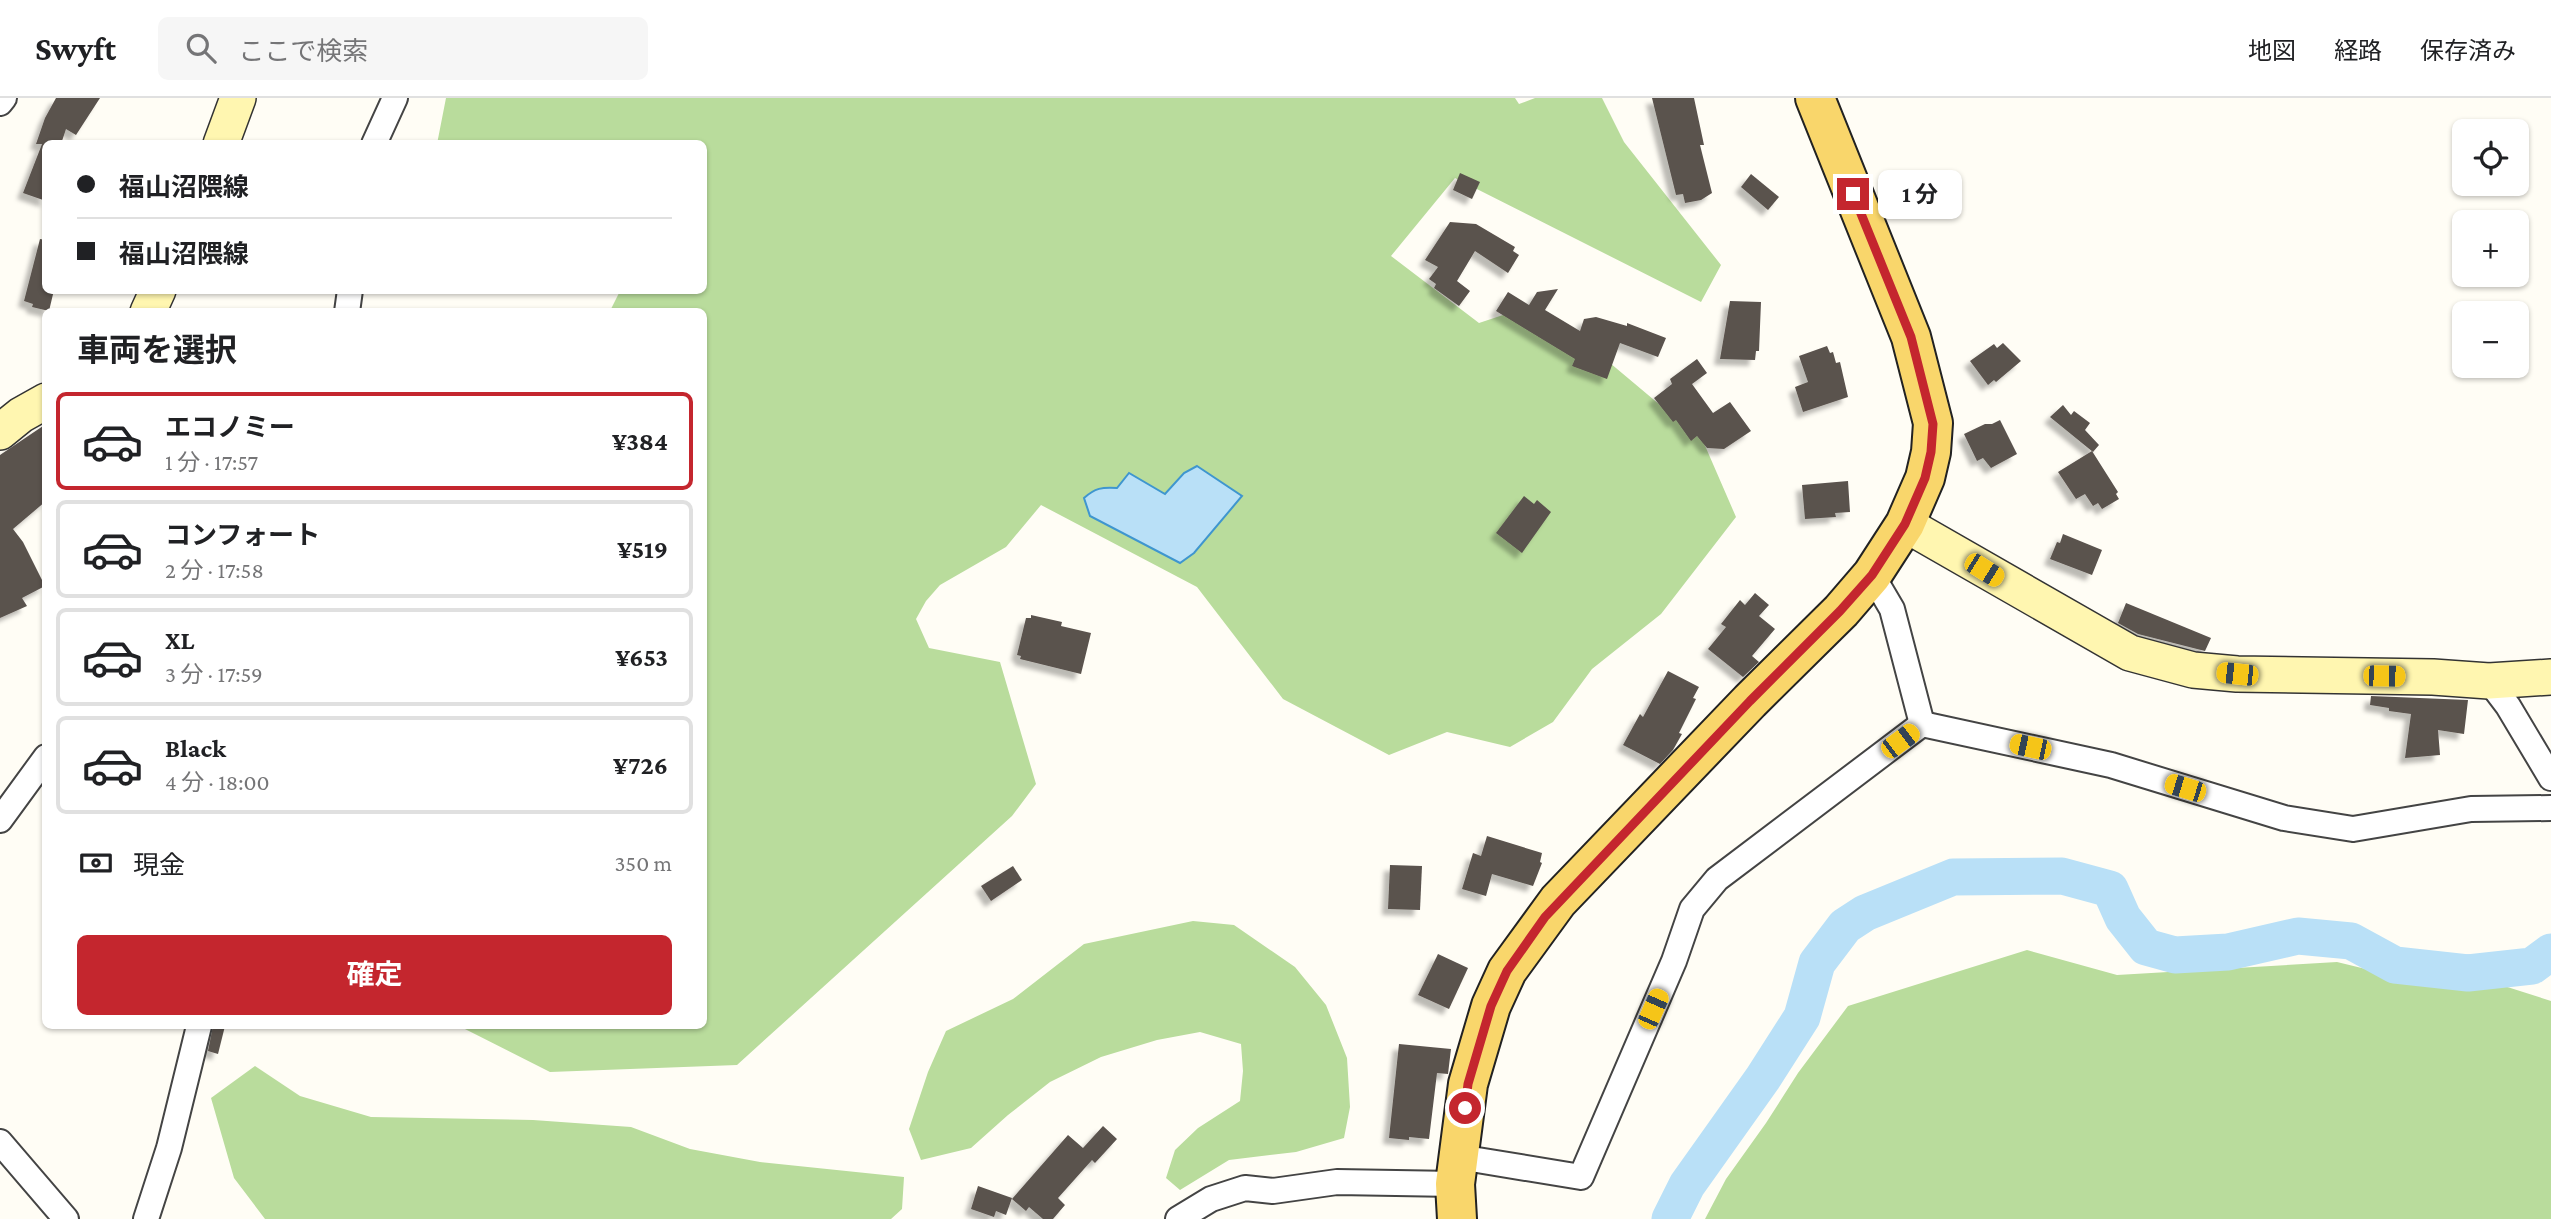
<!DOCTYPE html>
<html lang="ja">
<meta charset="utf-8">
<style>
:root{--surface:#fff;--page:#f6f6f6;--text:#202124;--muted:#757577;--line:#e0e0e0;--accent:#c4262e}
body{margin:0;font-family:"Crimson Pro","Noto Sans JP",serif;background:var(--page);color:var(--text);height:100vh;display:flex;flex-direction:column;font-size:26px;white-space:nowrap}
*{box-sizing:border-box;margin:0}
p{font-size:23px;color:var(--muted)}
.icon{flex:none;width:38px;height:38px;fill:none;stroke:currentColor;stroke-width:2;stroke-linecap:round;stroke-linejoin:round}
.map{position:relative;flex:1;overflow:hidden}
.side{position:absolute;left:42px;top:210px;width:665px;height:721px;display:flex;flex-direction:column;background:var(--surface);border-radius:10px;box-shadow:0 2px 5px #0004}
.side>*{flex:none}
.top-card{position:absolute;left:42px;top:42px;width:665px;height:154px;border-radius:10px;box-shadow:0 2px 5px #0004;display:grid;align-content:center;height:154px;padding:0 35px;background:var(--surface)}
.tools{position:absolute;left:2452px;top:21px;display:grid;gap:14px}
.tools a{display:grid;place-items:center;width:77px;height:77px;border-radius:10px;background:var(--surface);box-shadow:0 2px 5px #0004;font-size:35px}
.end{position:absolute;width:32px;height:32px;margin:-16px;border:9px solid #c4262e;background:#fff;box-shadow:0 0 0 4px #fff}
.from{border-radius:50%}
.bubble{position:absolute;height:49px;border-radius:10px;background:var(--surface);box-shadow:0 2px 5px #0004;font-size:23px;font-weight:700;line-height:49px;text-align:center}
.car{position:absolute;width:21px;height:42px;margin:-21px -10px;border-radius:9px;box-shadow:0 0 5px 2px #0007;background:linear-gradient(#f5c518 24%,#345 0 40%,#f5c518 0 76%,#345 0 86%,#f5c518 0)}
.top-card b{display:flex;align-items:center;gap:24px;height:66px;font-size:26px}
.top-card b+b{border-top:2px solid var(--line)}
.top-card i{width:18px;height:18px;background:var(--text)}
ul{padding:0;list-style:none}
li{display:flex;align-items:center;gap:21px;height:98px;margin:0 14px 10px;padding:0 21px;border:4px solid var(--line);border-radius:10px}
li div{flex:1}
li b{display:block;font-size:26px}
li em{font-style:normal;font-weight:700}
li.on{border-color:var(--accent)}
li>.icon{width:63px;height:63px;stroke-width:1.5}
h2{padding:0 35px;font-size:32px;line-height:84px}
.pay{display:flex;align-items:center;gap:18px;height:77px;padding:0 35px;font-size:26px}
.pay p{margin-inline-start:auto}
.primary-button{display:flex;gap:14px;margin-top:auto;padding:14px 35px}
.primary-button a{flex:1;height:80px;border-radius:10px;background:var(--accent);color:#fff;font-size:28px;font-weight:700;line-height:80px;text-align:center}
header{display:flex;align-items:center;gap:42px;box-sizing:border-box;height:98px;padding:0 35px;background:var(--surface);border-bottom:2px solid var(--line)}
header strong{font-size:33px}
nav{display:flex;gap:38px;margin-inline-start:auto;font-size:24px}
.search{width:490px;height:63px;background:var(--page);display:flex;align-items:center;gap:18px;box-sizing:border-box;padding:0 24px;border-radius:10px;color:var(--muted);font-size:26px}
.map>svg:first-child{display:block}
.forest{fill:#b9dc9c}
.water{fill:#b9e0f7;stroke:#3f96cf;stroke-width:2}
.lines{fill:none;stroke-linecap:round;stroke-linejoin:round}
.river{stroke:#b9e0f7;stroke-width:37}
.building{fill:#5a524d;filter:url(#shadow)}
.street-casing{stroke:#444;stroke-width:28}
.secondary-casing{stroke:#333;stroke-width:38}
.primary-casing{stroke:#222;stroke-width:42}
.street{stroke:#fff;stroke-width:24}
.secondary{stroke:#fff6b0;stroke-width:35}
.primary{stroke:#f9d66b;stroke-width:38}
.route{stroke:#c4262e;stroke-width:9}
</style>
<header>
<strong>Swyft</strong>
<div class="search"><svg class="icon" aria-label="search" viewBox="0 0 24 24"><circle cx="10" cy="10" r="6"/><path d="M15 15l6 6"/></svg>ここで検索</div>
<nav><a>地図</a><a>経路</a><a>保存済み</a></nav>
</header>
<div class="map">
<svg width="2551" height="1121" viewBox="0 0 2551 1121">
<defs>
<filter id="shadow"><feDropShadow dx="-6" dy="6" stdDeviation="2" flood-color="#0004"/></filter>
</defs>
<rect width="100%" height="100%" fill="#fffdf5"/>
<g class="forest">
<path d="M446,0H1515L1519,6L1535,0H1602L1624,44L1721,167L1701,204L1455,80L1391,158L1479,225L1512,214L1610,265L1703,343L1736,419L1661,516L1592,571L1553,624L1510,649L1447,634L1389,657L1283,601L1197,489L1041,407L1006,449L940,487L926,503L916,521L929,550L1000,564L1036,686L1012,718L737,967L550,974L459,928H704V214L610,213L620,193L704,192V46H437Z"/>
<path d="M1193,823L1234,827L1295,869L1326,907L1347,960L1350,1009L1344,1040L1296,1054L1229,1062L1180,1092L1166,1080L1175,1052L1198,1030L1240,1003L1243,973L1241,946L1200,934L1157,942L1101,959L1050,984L1008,1017L971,1050L921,1062L909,1031L928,974L946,933L1013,901L1084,846Z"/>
<path d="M2027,852L2117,877L2337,864L2448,891L2501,887L2551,903V1121H1705L1726,1081L1766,1025L1798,975L1848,908Z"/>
<path d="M255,968L300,998L371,1019L533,1022L631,1029L690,1051L760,1064L904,1079L902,1111L891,1121H265L234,1080L211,1000Z"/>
</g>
<path class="water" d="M1197,368L1242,398L1194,455L1180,465L1090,418L1084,400C1095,390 1102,389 1117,390L1129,375L1165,396L1184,375Z"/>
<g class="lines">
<path class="river" d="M1670,1121L1687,1087L1763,980L1802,919L1817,865L1845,828L1865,815L1953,779L2062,778L2110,791L2123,820L2146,849L2175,857L2228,854L2298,838L2351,843L2395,867L2468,875L2532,868L2551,854"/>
</g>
<g class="building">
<path d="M56,0H100L76,37L66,31L61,46H46V103L23,95L42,46H36L45,20Z"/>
<path d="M1652,0H1694L1704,47H1700L1712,95L1701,102L1685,105L1683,96L1676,97Z"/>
<path d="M1460,75L1480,84L1472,101L1453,92Z"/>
<path d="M1751,76L1779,99L1768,112L1741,89Z"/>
<path d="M1450,124L1476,126L1515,149L1513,153L1519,157L1508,175L1475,153L1457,183L1470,193L1459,208L1434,190L1436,186L1429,181L1438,169L1425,162Z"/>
<path d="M40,141L46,142V192H54L49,213L32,209L33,206L24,203Z"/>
<path d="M1558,191L1545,212L1580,233L1584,221L1596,219L1627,228V225L1666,240L1658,259L1620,245L1607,281L1572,268L1575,261L1496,213L1508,194L1529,207L1537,194Z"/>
<path d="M1730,203L1761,204L1759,253H1756L1755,262L1720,261Z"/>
<path d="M2003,245L2021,263L1996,284L1994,282L1988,287L1970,263L1994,246L1997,250Z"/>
<path d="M1827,248L1830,255L1833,254L1836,265L1840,264L1848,299L1803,314L1795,289L1808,284L1799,258Z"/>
<path d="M1697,261L1707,275L1692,286L1713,315L1730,304L1751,333L1724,351L1707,350L1697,338L1691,343L1676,322L1673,324L1654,300L1672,286L1670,281Z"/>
<path d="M2063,307L2071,317L2074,313L2090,325L2085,332L2099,347L2093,354L2050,319Z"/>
<path d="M2000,322L2017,356L1991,370L1983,360L1977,363L1964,336L1985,326H1992Z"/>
<path d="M46,326V403L13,431L23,444L45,488L22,500L27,508L0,520V357Z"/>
<path d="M2092,353L2118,394L2116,396L2119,401L2102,411L2098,405L2093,408L2085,396L2076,401L2058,374Z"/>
<path d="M1848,383L1850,414L1835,415L1836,419L1805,421L1802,387Z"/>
<path d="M1524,398L1534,406L1537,402L1551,414L1522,455L1496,435Z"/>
<path d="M2063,436L2102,452L2092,477L2050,461L2057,444L2060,445Z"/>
<path d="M1755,495L1769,507L1759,518L1775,531L1752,558L1759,564L1743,579L1708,551L1726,529L1721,526L1740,502L1745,507Z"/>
<path d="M2126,505L2211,540L2205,553L2138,536L2118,525Z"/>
<path d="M1031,517L1062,524L1061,528L1091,535L1081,576L1020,561L1021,558L1017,557L1026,520H1031Z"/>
<path d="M1668,573L1699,589L1693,600L1696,601L1679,635L1682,636L1673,652L1660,666L1623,647L1640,616L1643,619Z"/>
<path d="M2371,598L2468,602L2464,636L2438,632L2440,657L2405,660L2411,616L2389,613V610L2370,607Z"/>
<path d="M1487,738L1542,755L1540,764L1542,765L1533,788L1492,776L1486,798L1462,791L1473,755L1481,758Z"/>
<path d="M1390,767L1422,768L1420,812L1388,811Z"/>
<path d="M1013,768L1022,782L991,803L981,788Z"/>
<path d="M1438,856L1468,870L1449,911L1418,897Z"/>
<path d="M213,928H225L218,956L208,953Z"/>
<path d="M1399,946L1451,951L1448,976L1437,975L1429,1041L1409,1039V1042L1389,1040Z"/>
<path d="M1103,1028L1117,1041L1095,1065L1092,1062L1058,1100L1065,1107L1053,1121H1043L1029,1109L1026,1113L1012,1101L1068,1037L1083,1050Z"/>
<path d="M978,1088L1012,1100L1006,1117L996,1113L994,1119L971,1111Z"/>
</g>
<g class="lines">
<g class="street-casing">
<g id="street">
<path d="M0,5L4,0"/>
<path d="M374,46L395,0"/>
<path d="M347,214L350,192"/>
<path d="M1872,477L1892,511L1922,626"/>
<path d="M2489,583L2508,608L2551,680"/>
<path d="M0,722L46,659"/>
<path d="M0,1044L66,1121"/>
<path d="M1459,1059L1581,1079L1674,863L1692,811L1717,781L1922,626L2111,667L2284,720L2353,731L2471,711L2551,710"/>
<path d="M146,1121L169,1050L199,928"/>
<path d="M1178,1121L1211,1101L1245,1090L1273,1093L1337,1084L1455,1086"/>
</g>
</g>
<g class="secondary-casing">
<g id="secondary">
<path d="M221,46L238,0"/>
<path d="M148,214L158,192"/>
<path d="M0,334L21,317L46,303"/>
<path d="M1905,426L2130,555L2193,572L2237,576L2433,579L2489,583L2551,579"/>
</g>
</g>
<g class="primary-casing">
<path id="primary" d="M1457,1121L1455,1086L1468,986L1491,908L1507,873L1558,803L1750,603L1841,513L1872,477L1905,426L1925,380L1931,354L1933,325L1911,239L1815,0"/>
</g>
<use href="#street" class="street"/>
<use href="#secondary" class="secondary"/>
<use href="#primary" class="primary"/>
</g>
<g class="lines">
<path class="route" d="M1465,1010L1468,986L1491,908L1507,873L1545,819L1750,603L1840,513L1872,477L1905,426L1925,380L1931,354L1933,326L1911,239L1853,96"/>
</g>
</svg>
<div class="tools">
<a><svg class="icon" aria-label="locate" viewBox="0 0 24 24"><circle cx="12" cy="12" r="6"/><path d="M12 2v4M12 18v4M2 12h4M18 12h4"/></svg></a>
<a>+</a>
<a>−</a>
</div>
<i class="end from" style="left:1465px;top:1010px"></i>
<i class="end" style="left:1853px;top:96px"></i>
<div class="bubble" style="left:1878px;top:72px;width:84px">1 分</div>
<i class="car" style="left:1984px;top:472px;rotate:122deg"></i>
<i class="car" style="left:2237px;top:576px;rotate:276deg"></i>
<i class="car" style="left:2384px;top:578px;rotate:91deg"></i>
<i class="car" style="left:1900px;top:643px;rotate:53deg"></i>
<i class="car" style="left:2030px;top:649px;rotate:282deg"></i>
<i class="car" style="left:2185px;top:690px;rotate:287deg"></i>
<i class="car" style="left:1653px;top:911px;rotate:24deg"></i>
<div class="top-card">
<b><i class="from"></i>福山沼隈線</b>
<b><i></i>福山沼隈線</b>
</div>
<section class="side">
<h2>車両を選択</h2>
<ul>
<li class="on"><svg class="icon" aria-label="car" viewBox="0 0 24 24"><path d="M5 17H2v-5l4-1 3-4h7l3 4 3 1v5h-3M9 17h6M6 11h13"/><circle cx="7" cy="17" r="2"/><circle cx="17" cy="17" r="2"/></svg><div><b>エコノミー</b><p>1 分 · 17:57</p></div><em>¥384</em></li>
<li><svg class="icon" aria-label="car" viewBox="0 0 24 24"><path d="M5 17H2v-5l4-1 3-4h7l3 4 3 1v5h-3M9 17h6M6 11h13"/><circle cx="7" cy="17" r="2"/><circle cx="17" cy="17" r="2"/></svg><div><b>コンフォート</b><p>2 分 · 17:58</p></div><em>¥519</em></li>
<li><svg class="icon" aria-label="car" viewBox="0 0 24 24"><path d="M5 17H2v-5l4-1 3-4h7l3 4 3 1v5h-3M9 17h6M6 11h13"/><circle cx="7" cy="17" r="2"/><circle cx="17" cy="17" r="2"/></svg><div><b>XL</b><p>3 分 · 17:59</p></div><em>¥653</em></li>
<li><svg class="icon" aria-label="car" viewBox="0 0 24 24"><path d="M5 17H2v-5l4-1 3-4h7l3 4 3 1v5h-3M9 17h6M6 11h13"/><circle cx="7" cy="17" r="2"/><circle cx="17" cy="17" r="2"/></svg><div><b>Black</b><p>4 分 · 18:00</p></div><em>¥726</em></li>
</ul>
<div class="pay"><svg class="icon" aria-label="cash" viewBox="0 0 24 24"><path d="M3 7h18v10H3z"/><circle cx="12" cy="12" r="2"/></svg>現金<p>350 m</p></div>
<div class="primary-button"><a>確定</a></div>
</section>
</div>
